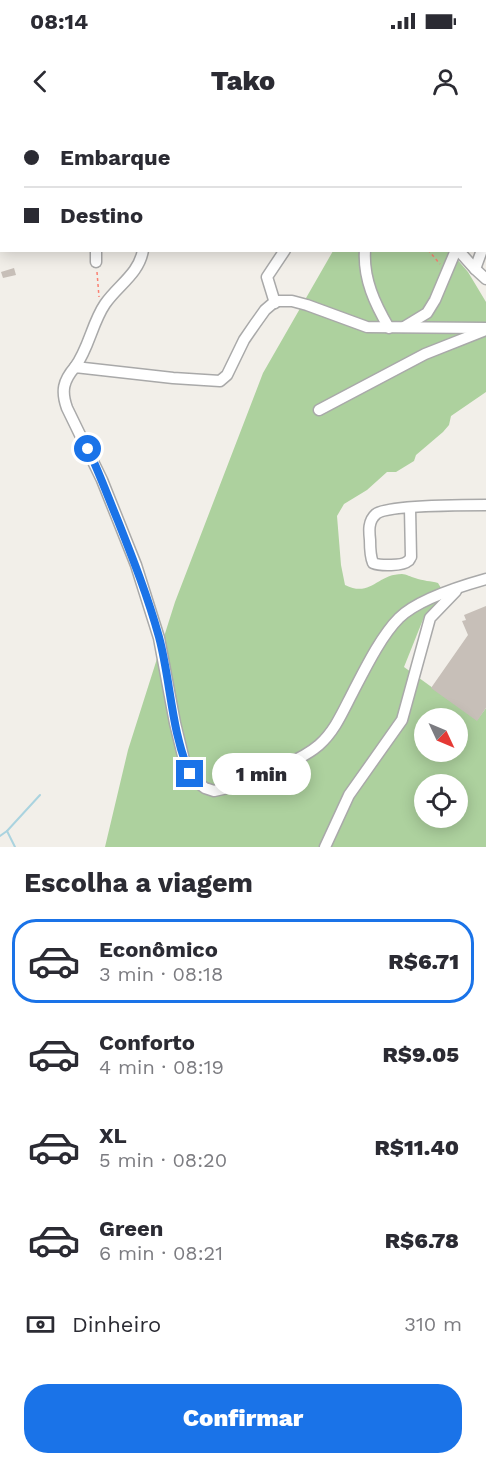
<!DOCTYPE html>
<html lang="pt">
<meta charset="utf-8">
<style>
:root{--surface:#fff;--page:#f2f2f3;--text:#2b2b33;--muted:#7c7c81;--line:#e1e1e2;--accent:#1a73e8}
body{margin:0;font-family:"Work Sans",sans-serif;background:var(--page);color:var(--text);height:100vh;display:flex;flex-direction:column;font-size:22px;white-space:nowrap}
*{box-sizing:border-box;margin:0}
p{font-size:20px;color:var(--muted)}
.icon{flex:none;width:33px;height:33px;fill:none;stroke:currentColor;stroke-width:2;stroke-linecap:round;stroke-linejoin:round}
.map{position:relative;height:727px;overflow:hidden}
.drawer{display:flex;flex-direction:column;background:var(--surface);flex:1}
.drawer>*{flex:none}
.guide{position:absolute;left:0px;top:0px;width:486px;height:132px;box-shadow:0 3px 15px #0003;display:grid;align-content:center;height:132px;padding:0 24px;background:var(--surface)}
.needle{width:39px;rotate:134deg}
.buttons{position:absolute;left:414px;top:588px;display:grid;gap:12px}
.buttons a{display:grid;place-items:center;width:54px;height:54px;border-radius:50%;background:var(--surface);box-shadow:0 3px 15px #0003;font-size:30px}
.end{position:absolute;width:27px;height:27px;margin:-14px;border:8px solid #1a73e8;background:#fff;box-shadow:0 0 0 3px #fff}
.from{border-radius:50%}
.bubble{position:absolute;height:42px;border-radius:21px;background:var(--surface);box-shadow:0 3px 15px #0003;font-size:20px;font-weight:800;line-height:42px;text-align:center}
.guide b{display:flex;align-items:center;gap:21px;height:57px;font-size:22px}
.guide b+b{border-top:2px solid var(--line)}
.guide i{width:15px;height:15px;background:var(--text)}
ul{padding:0;list-style:none}
li{display:flex;align-items:center;gap:18px;height:84px;margin:0 12px 9px;padding:0 12px;border:3px solid transparent;border-radius:24px}
li div{flex:1}
li b{display:block;font-size:22px}
li em{font-style:normal;font-weight:800}
li.current{border-color:var(--accent)}
li>.icon{width:54px;height:54px;stroke-width:1.5}
h2{padding:0 24px;font-size:27px;line-height:72px}
.pay{display:flex;align-items:center;gap:15px;height:66px;padding:0 24px;font-size:22px}
.pay p{margin-inline-start:auto}
.action{display:flex;gap:12px;margin-top:auto;padding:12px 24px}
.action a{flex:1;height:69px;border-radius:24px;background:var(--accent);color:#fff;font-size:24px;font-weight:800;line-height:69px;text-align:center}
.status{display:flex;justify-content:space-between;align-items:center;height:42px;padding:0 30px;background:var(--surface);direction:ltr}
.status svg{height:16px;fill:currentColor}
header{display:flex;justify-content:space-between;align-items:center;height:78px;padding:0 24px;background:var(--surface);font-size:27px;font-weight:800}
.map>svg:first-child{display:block}
.forest{fill:#add19e;fill-rule:evenodd}
.lines{fill:none;stroke-linecap:round;stroke-linejoin:round}
.stream{stroke:#aad3df;stroke-width:2}
.building{fill:#c7bfb8}
.minor-casing{stroke:#a9a9a9;stroke-width:13}
.major-casing{stroke:#a06b00;stroke-width:16}
.path{stroke:#fa8072;stroke-width:1.5;stroke-dasharray:3 3;stroke-linecap:butt}
.minor{stroke:#fff;stroke-width:10}
.major{stroke:#fcd6a4;stroke-width:14}
.route{stroke:#1a73e8;stroke-width:8}
</style>
<div class="status"><b>08:14</b><svg viewBox="0 0 49 12"><path d="M0 12V9h3v3zM5 12V6h3v6zM10 12V3h3v9zM15 12V0h3v12zM26 1h20v11H26zM47 4h2v5h-2z"/></svg></div>
<header><svg class="icon" aria-label="back" viewBox="0 0 24 24"><path d="M15 5l-7 7 7 7"/></svg>Tako<svg class="icon" aria-label="person" viewBox="0 0 24 24"><circle cx="12" cy="8" r="4"/><path d="M4 21q1-7 8-7t8 7"/></svg></header>
<div class="map">
<svg width="486" height="727" viewBox="0 0 486 727">
<rect width="100%" height="100%" fill="#f2efe9"/>
<path class="forest" d="M333,131H450L468,152L486,182V272L451,296L449,305L443,312L416,335L414,341L396,352H387L367,370L344,384L337,396L341,445L345,465C371,478 377,454 402,454C406,454 411,457 415,458C423,461 431,461 438,463L441,468L440,480L424,497L404,547L477,600L486,588V727H105L128,630L175,482L263,253ZM424,598H458V632H424ZM424,664H458V698H424Z"/>
<g class="lines">
<g class="stream">
<path d="M7,711L15,727"/>
<path d="M0,716L7,711L40,675"/>
</g>
</g>
<g class="building">
<path d="M14,148L16,155L3,158L1,152Z"/>
<path d="M486,486V588L477,601L431,568L468,515L462,501L466,500L464,495Z"/>
</g>
<g class="lines">
<g class="minor-casing">
<g id="minor">
<path d="M121,0L122,2"/>
<path d="M76,2V0"/>
<path d="M308,2L309,0"/>
<path d="M0,30L2,31"/>
<path d="M365,130C363,159 375,184 389,208"/>
<path d="M458,130L475,149L486,159"/>
<path d="M96,142V130"/>
<path d="M475,149L482,130"/>
<path d="M275,183L267,157L285,130"/>
<path d="M404,207L427,193L435,180L456,130"/>
<path d="M486,208L367,207L307,185L292,181H277L272,184L265,190L255,204L244,220L227,255L220,261L173,258L75,247C63,261 61,271 67,288L102,360L136,445L159,518L175,603L184,640L190,654L197,662L205,668L214,671L223,669C251,658 297,644 319,625C335,611 343,591 353,572C365,549 381,516 399,498C417,480 461,466 486,459"/>
<path d="M75,247C89,228 92,203 105,184C118,165 139,154 143,130"/>
<path d="M319,290L425,234L486,210"/>
<path d="M410,388L411,437C410,438 410,440 408,441C403,446 380,446 373,443C370,436 370,428 370,420C369,411 368,401 376,394C387,385 468,385 486,385"/>
<path d="M325,727L349,675L402,600L430,498L456,471"/>
</g>
</g>
<g class="major-casing">
<g id="major">
<path d="M363,0L364,2"/>
<path d="M484,119H486"/>
</g>
</g>
<g class="path">
<path d="M329,0L330,2"/>
<path d="M428,130L440,144"/>
<path d="M97,152L99,177"/>
</g>
<use href="#minor" class="minor"/>
<use href="#major" class="major"/>
</g>
<g class="lines">
<path class="route" d="M88,329C99,352 108,377 118,401C133,439 148,477 159,517C171,562 171,611 190,654"/>
</g>
</svg>
<div class="buttons">
<a><svg class="needle" viewBox="-14 -14 28 28"><path d="M0-13l5 13h-10z" fill="#e53935"/><path d="M0 13l5-13h-10z" fill="#7c7c81"/></svg></a>
<a><svg class="icon" aria-label="locate" viewBox="0 0 24 24"><circle cx="12" cy="12" r="6"/><path d="M12 2v4M12 18v4M2 12h4M18 12h4"/></svg></a>
</div>
<i class="end from" style="left:88px;top:329px"></i>
<i class="end" style="left:190px;top:654px"></i>
<div class="bubble" style="left:212px;top:633px;width:99px">1 min</div>
<div class="guide">
<b><i class="from"></i>Embarque</b>
<b><i></i>Destino</b>
</div>
</div>
<section class="drawer">
<h2>Escolha a viagem</h2>
<ul>
<li class="current"><svg class="icon" aria-label="car" viewBox="0 0 24 24"><path d="M5 17H2v-5l4-1 3-4h7l3 4 3 1v5h-3M9 17h6M6 11h13"/><circle cx="7" cy="17" r="2"/><circle cx="17" cy="17" r="2"/></svg><div><b>Econômico</b><p>3 min · 08:18</p></div><em>R$6.71</em></li>
<li><svg class="icon" aria-label="car" viewBox="0 0 24 24"><path d="M5 17H2v-5l4-1 3-4h7l3 4 3 1v5h-3M9 17h6M6 11h13"/><circle cx="7" cy="17" r="2"/><circle cx="17" cy="17" r="2"/></svg><div><b>Conforto</b><p>4 min · 08:19</p></div><em>R$9.05</em></li>
<li><svg class="icon" aria-label="car" viewBox="0 0 24 24"><path d="M5 17H2v-5l4-1 3-4h7l3 4 3 1v5h-3M9 17h6M6 11h13"/><circle cx="7" cy="17" r="2"/><circle cx="17" cy="17" r="2"/></svg><div><b>XL</b><p>5 min · 08:20</p></div><em>R$11.40</em></li>
<li><svg class="icon" aria-label="car" viewBox="0 0 24 24"><path d="M5 17H2v-5l4-1 3-4h7l3 4 3 1v5h-3M9 17h6M6 11h13"/><circle cx="7" cy="17" r="2"/><circle cx="17" cy="17" r="2"/></svg><div><b>Green</b><p>6 min · 08:21</p></div><em>R$6.78</em></li>
</ul>
<div class="pay"><svg class="icon" aria-label="cash" viewBox="0 0 24 24"><path d="M3 7h18v10H3z"/><circle cx="12" cy="12" r="2"/></svg>Dinheiro<p>310 m</p></div>
<div class="action"><a>Confirmar</a></div>
</section>
